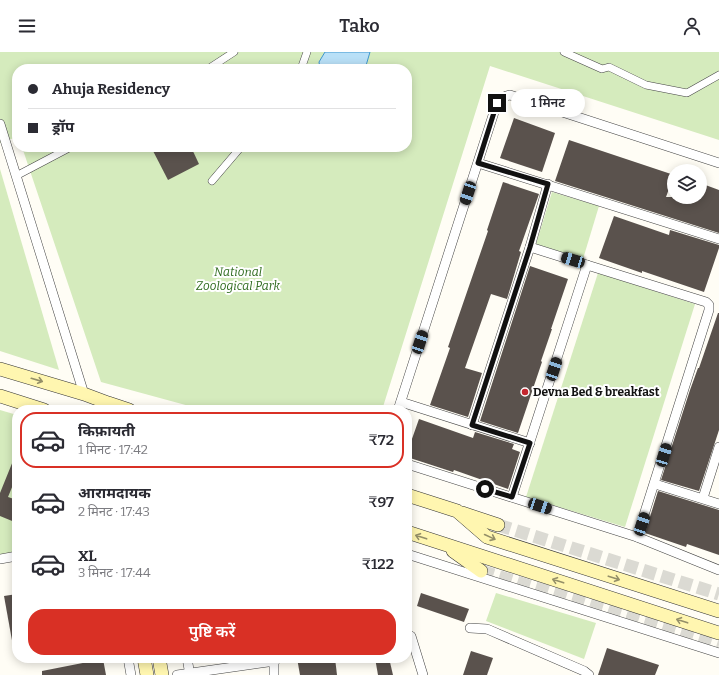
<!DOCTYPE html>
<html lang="hi">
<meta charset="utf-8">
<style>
:root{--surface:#fff;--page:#f7f7f7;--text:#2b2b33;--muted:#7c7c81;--line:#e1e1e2;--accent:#d93025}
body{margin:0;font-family:Bitter,"Noto Sans Devanagari",serif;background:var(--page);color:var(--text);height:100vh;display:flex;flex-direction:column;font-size:15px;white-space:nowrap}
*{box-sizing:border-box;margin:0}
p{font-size:13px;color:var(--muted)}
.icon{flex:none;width:22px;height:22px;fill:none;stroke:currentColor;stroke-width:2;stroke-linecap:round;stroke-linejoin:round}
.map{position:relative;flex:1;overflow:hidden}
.drawer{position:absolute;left:12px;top:353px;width:400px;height:258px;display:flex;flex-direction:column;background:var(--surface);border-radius:16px;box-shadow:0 2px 10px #0003}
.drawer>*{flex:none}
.guide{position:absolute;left:12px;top:12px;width:400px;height:88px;border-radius:16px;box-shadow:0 2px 10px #0003;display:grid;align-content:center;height:88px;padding:0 16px;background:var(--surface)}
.controls{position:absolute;left:667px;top:112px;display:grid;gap:8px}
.controls a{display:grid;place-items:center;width:40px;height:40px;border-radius:50%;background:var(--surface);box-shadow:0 2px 10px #0003;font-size:20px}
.end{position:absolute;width:18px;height:18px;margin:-9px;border:5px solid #111;background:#fff;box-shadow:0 0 0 2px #fff}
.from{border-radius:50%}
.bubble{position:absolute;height:28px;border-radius:14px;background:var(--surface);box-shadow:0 2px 10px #0003;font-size:13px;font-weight:600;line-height:28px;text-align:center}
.car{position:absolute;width:12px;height:24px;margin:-12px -6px;border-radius:5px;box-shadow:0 0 3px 1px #0007;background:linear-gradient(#222 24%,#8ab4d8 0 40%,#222 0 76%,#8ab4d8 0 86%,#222 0)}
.guide b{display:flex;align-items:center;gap:14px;height:38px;font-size:15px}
.guide b+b{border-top:1px solid var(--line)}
.guide i{width:10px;height:10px;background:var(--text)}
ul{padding:7px 0 0;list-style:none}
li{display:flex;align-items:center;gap:12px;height:56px;margin:0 8px 6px;padding:0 8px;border:2px solid transparent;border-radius:16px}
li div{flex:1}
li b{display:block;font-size:15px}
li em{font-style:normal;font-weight:600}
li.current{border-color:var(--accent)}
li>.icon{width:36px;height:36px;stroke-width:1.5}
.primary-button{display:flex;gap:8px;margin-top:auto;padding:8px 16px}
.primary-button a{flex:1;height:46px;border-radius:16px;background:var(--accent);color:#fff;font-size:16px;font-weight:600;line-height:46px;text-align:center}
header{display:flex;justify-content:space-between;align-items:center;height:52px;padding:0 16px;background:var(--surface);font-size:18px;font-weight:600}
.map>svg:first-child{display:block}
.green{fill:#d5ebbd}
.water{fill:#b9e0f7;stroke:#3f96cf}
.building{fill:#5a524d}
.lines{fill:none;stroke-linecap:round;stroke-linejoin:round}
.secondary-tunnel{stroke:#dbdad3;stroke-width:13;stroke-dasharray:13 6;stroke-linecap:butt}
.pedestrian-casing{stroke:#444;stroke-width:8}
.minor-casing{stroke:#444;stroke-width:10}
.secondary-casing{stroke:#333;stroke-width:14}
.pedestrian{stroke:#fff;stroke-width:7}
.minor{stroke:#fff;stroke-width:9}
.secondary{stroke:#fff6b0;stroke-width:13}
.oneway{stroke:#948f68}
.route{stroke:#111;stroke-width:5}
.poi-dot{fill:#c4262e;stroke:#fff;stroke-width:1.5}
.labels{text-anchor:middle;stroke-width:4;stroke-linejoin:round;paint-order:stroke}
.park-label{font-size:12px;font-style:italic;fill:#2f6b1f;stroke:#fff}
.poi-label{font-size:12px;font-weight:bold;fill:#111;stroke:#fff;text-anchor:start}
</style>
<header><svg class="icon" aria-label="menu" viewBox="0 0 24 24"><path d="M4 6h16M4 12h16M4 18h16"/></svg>Tako<svg class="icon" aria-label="person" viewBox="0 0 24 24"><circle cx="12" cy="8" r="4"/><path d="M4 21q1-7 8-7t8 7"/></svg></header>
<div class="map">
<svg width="719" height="623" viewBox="0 0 719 623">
<rect width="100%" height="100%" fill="#fffdf5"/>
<g class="green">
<path d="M0,0H719V88L490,14L382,358H204L101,330L22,95H407V17H17V85L0,91Z"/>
<path d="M0,117L59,318L0,299Z"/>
<path d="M552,140L599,154L583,207L536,192Z"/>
<path d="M598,221L695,252L625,475L526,445Z"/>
<path d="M0,358L17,363V500L0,503Z"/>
<path d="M496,541L596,571L584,607L486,569Z"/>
</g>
<path class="water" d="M325,0H370L365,17H320L319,10Z"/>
<g class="building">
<path d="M514,66L555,81L542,120L500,106Z"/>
<path d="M569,88L674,123L666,145H700V131L719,138V181L555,129Z"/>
<path d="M151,95H191L199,112L168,128Z"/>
<path d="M503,130L539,142L519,199L521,200L507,247L491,242L465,316L482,321L468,365L430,353L450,296L448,295L488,179L487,178Z"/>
<path d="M614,164L669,183L670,178L719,193V196L704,240L642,219V221L599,206Z"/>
<path d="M530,214L568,227L551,277H552L541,309L542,310L518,381L480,369Z"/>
<path d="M718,261H719V378L699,439L661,428L690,338L698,316H699Z"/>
<path d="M419,367L473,386L475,380L514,392L512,397L520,400L508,437L454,418L453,420L407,405V401Z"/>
<path d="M17,399V423L8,445L17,448V471L0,464V441Z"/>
<path d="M658,439L719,458V503L687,492L686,495L645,481Z"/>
<path d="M421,541L469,557L464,570L417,554Z"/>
<path d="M17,542V594H13L4,544Z"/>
<path d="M607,596L659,613L655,623H598Z"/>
<path d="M471,599L493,606L487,623H463Z"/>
<path d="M297,606H335L337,623H300Z"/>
<path d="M375,606H389L393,623H378Z"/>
<path d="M103,607L106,623H42V619Z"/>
</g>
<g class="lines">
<g class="secondary-tunnel">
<path d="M498,473L719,542"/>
<path d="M481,519L719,593"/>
</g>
<g class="pedestrian-casing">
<g id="pedestrian">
<path d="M564,0L602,17L609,15L646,33L687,41L719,23"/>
<path d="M208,17L234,0"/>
<path d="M301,17L307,0"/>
<path d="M16,124L71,95"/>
<path d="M212,129L241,95"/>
</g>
</g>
<g class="minor-casing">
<g id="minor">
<path d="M0,72L84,342"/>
<path d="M478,111L719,187"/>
<path d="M530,195L587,213"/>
<path d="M401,350L530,391"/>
<path d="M398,358L497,51C501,46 504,44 510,43L719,111"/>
<path d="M472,373L530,195L548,132"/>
<path d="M407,412L637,485L719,518"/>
<path d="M655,432L719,452"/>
<path d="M512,445L587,213L706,250L709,253V258L637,485"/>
<path d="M703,446L719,395"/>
<path d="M407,502L719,601"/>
<path d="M0,507L17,504"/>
<path d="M470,576L487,577L584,619L589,623"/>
<path d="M407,583L411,584L423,623"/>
<path d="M128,606L131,623"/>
<path d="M187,606L190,623"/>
<path d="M177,623L275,609"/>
<path d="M274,623V606"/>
</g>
</g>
<g class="secondary-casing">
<g id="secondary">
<path d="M0,317L84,342L108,351L129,358"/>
<path d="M0,344L44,358"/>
<path d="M407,443L457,459L487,485L719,559"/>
<path d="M462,461L498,473"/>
<path d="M407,480L719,581"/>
<path d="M453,499L481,519"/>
<path d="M144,606L147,623"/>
<path d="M159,606L162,623"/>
</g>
</g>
<use href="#pedestrian" class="pedestrian"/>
<use href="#minor" class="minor"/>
<use href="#secondary" class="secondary"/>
</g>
<defs><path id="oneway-shaft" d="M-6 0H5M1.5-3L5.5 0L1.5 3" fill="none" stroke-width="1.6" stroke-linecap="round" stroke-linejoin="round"/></defs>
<g class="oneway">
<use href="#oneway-shaft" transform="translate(37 328) rotate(16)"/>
<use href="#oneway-shaft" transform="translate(421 485) rotate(-162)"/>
<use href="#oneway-shaft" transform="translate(490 485) rotate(25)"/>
<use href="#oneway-shaft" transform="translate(614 526) rotate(18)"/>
<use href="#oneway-shaft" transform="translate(558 529) rotate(-162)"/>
<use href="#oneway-shaft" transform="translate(682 569) rotate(-162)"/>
</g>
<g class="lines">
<path class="route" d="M485,437L512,445L530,391L472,373L530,195L548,132L478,111L497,51"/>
</g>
<circle class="poi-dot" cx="525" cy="340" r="4"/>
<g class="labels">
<g class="park-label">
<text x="238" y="224">National<tspan x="238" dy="14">Zoological Park</tspan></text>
</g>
<g class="poi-label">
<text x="533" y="344">Devna Bed &amp; breakfast</text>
</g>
</g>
</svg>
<div class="controls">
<a><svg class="icon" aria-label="layers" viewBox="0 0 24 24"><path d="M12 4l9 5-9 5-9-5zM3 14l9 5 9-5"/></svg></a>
</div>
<i class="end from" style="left:485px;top:437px"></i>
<i class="end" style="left:497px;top:51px"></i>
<div class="bubble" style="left:511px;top:37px;width:74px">1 मिनट</div>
<i class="car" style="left:468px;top:141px;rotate:198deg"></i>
<i class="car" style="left:573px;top:208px;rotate:287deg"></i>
<i class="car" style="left:420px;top:290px;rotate:18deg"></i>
<i class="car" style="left:554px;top:317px;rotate:18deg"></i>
<i class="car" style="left:664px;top:403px;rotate:17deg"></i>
<i class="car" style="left:540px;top:454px;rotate:108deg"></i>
<i class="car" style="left:642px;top:472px;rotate:18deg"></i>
<div class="guide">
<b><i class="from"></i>Ahuja Residency</b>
<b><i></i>ड्रॉप</b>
</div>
<section class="drawer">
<ul>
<li class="current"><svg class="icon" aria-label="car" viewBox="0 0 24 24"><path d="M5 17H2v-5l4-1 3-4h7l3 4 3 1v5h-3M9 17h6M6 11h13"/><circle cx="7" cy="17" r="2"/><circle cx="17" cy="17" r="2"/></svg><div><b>किफ़ायती</b><p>1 मिनट · 17:42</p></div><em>₹72</em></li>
<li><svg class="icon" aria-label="car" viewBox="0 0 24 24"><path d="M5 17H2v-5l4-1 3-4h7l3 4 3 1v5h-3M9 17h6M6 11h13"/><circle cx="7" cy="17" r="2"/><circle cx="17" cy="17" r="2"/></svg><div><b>आरामदायक</b><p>2 मिनट · 17:43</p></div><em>₹97</em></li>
<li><svg class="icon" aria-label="car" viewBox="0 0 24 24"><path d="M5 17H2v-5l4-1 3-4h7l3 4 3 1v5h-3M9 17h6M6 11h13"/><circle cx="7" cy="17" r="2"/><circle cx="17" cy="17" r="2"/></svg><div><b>XL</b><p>3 मिनट · 17:44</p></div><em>₹122</em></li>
</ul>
<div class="primary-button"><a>पुष्टि करें</a></div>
</section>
</div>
